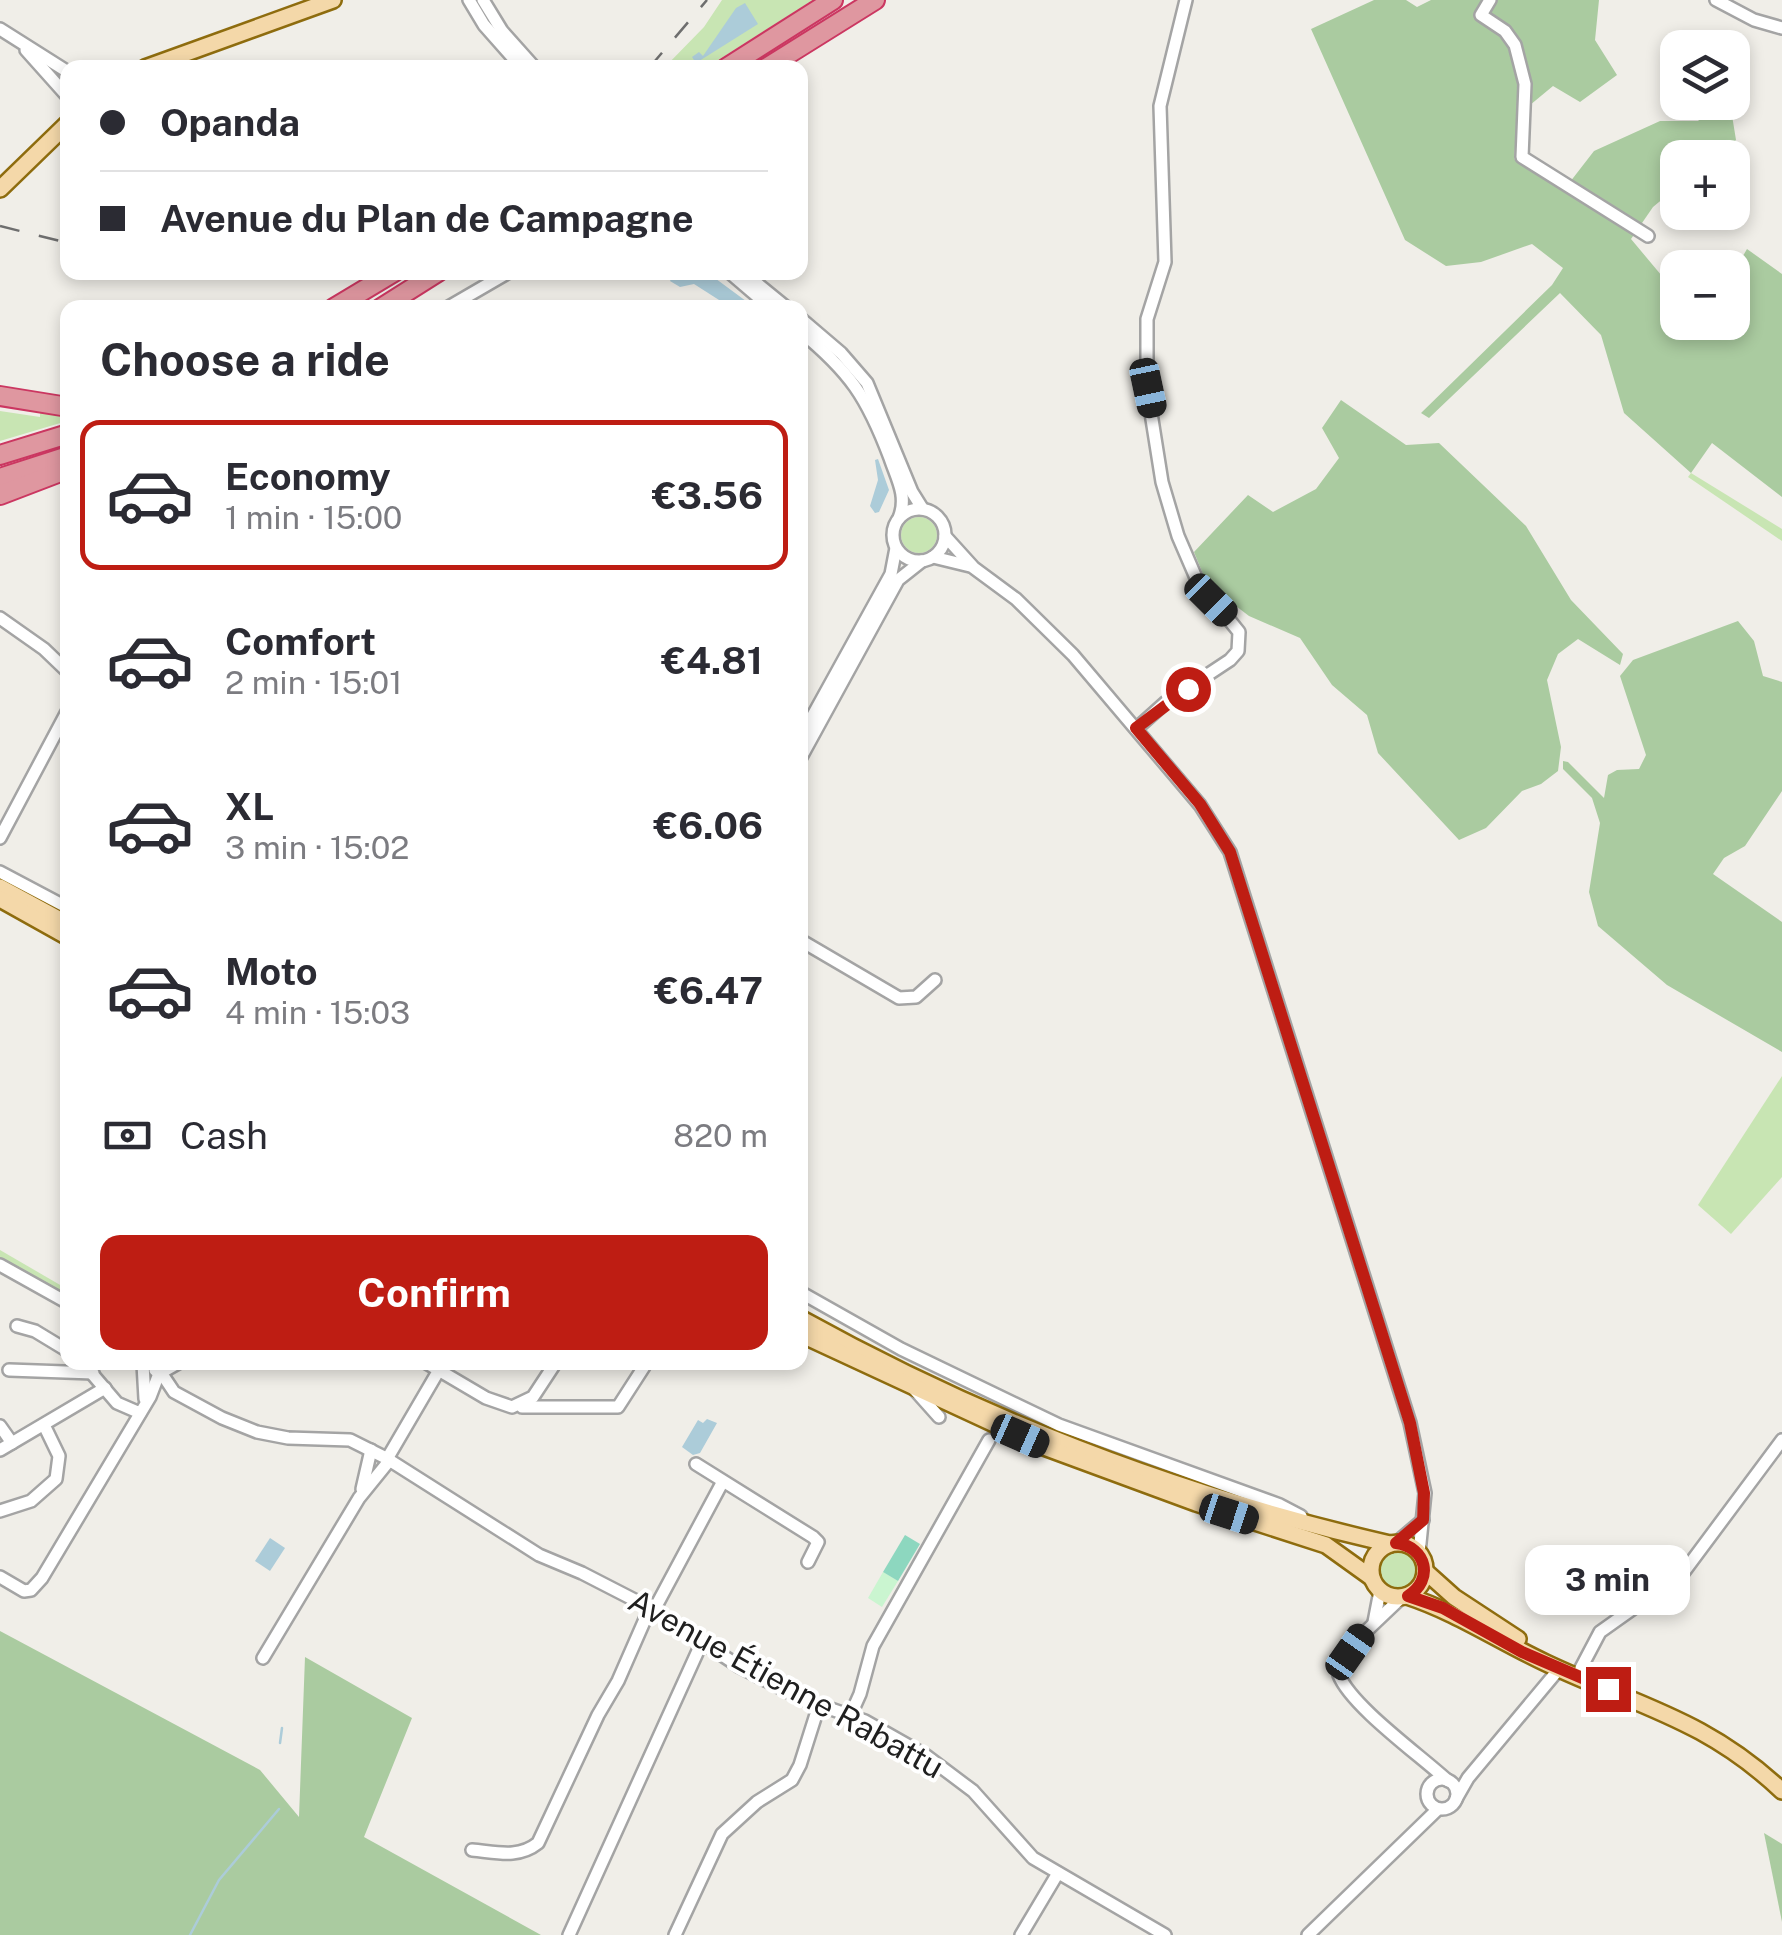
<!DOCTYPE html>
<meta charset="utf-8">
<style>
:root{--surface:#fff;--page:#f7f7f7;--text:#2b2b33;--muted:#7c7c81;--line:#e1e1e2;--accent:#be1d13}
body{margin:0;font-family:"Public Sans",sans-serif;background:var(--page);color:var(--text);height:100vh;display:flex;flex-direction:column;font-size:38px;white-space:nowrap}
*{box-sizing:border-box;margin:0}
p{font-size:32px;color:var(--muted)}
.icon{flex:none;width:55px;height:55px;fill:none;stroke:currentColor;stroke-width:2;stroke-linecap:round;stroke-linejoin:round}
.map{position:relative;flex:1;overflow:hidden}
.drawer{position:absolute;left:60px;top:300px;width:748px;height:1070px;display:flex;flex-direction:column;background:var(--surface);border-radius:20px;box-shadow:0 5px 15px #0003}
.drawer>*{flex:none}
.top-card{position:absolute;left:60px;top:60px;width:748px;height:220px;border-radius:20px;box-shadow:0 5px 15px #0003;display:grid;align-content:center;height:220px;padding:0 40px;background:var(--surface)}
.buttons{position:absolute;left:1660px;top:30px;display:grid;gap:20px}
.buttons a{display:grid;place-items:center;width:90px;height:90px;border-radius:20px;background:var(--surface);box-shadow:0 5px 15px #0003;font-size:50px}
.end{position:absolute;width:45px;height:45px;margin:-22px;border:12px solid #be1d13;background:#fff;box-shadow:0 0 0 5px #fff}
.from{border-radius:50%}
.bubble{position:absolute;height:70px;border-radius:20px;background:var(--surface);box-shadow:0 5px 15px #0003;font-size:32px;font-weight:700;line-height:70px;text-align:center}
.car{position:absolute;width:30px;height:60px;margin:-30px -15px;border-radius:12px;box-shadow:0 0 8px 2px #0007;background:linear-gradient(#222 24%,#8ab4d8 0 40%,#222 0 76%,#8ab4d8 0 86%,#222 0)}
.top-card b{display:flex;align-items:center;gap:35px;height:95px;font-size:38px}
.top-card b+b{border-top:2px solid var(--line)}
.top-card i{width:25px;height:25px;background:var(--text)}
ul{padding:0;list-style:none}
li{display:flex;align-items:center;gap:30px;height:150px;margin:0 20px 15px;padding:0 20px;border:5px solid transparent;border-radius:20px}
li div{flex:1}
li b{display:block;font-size:38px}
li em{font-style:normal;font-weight:700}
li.on{border-color:var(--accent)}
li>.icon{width:90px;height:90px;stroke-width:1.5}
h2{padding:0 40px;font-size:45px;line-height:120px}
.pay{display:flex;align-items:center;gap:25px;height:110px;padding:0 40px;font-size:38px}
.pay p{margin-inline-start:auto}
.button{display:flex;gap:20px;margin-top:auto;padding:20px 40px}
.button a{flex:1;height:115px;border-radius:20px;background:var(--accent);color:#fff;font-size:40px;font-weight:700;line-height:115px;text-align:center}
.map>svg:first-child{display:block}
.grass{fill:#c8e5b3}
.forest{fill:#aacba0}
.park{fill:#caf5d0}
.pitch{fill:#8dd7bf}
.water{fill:#acccd9}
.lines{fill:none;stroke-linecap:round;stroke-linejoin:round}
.stream{stroke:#acccd9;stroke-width:2.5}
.minor-casing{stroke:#a4a4a4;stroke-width:16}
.major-casing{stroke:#8e6c0e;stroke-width:20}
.highway-casing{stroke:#cb3761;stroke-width:22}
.minor{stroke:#fff;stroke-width:11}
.major{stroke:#f4d8a9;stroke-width:15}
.highway{stroke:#df97a0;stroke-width:18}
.rail{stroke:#6e6e6e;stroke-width:2.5;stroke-dasharray:20 20;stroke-linecap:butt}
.route{stroke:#be1d13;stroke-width:12}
.labels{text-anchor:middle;stroke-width:8;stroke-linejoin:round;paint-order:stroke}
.street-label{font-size:32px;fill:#202020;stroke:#fff}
</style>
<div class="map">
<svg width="1782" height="1935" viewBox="0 0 1782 1935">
<rect width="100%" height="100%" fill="#f0eee8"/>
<g class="grass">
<path d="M722,0H813L707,67L664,68L704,27Z"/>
<path d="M0,411L40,417V412L67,413V421L0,441Z"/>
<path d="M1691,473L1782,529V541L1688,477Z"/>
<circle cx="919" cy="535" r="18"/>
<path d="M1782,1076V1177L1731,1234L1698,1205Z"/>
<path d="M0,1250L67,1289V1296L0,1258Z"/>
<circle cx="1397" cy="1569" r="21"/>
</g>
<g class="forest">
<path d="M1374,0H1406L1417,7L1431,0H1599L1595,40L1617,75L1580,102L1553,86L1518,115L1514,159L1563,191L1594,151L1660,121H1698L1717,103H1730L1736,140L1715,157L1678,158L1677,187L1653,207L1631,239L1677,294L1678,322H1732L1733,273L1747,249L1782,274V497L1712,443L1691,473L1624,413L1601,335L1560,293L1429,418L1421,413L1552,285L1563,268L1532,244L1481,262L1446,266L1405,240L1311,29Z"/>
<path d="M1341,400L1406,445L1439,443L1526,526L1571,600L1623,654L1620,665L1578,639L1558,654L1547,680L1561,747L1558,771L1541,784L1522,791L1486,828L1459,840L1378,753L1367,715L1332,685L1300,638L1249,616L1207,584L1194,552L1248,495L1273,512L1316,489L1339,458L1322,428Z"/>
<path d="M1738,621L1754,641L1763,676L1782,682V791L1745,846L1724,858L1713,874L1782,922V1052L1667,985L1598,926L1589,892L1600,823L1592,798L1563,769V761L1568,762L1604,798L1608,775L1617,770L1639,769L1646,755L1620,676L1633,660Z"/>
<path d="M0,1631L260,1770L299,1817L305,1657L412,1718L364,1837L541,1935H0Z"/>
<path d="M1764,1833L1782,1844V1922Z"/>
</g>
<path class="park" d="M883,1572L898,1581L882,1607L868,1598Z"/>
<path class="pitch" d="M905,1535L920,1544L898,1581L883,1572Z"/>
<g class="water">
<path d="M745,3L758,24L696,63L692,57L699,52L703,56L736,8Z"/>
<path d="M692,272L708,273L754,307H730L694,284L680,287L670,281L673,275Z"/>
<path d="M878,459L889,490L879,512L875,513L870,506L878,480L875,460Z"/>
<path d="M707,1419L717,1423L700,1453L693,1455L682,1447L698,1420L703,1423Z"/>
<path d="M270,1538L285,1548L270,1571L255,1561Z"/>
</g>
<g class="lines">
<g class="stream">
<path d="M927,1561L938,1542"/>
<path d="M280,1743L282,1728"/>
<path d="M190,1935L219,1880L279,1809"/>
</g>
<g class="minor-casing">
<g id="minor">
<path d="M469,0L484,25L522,68"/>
<path d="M483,0L502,31L535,68"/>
<path d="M1490,0L1481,15L1505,31L1515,45L1525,84L1522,157L1648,236"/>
<path d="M1716,0L1754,20L1782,28"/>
<path d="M0,29L68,72"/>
<path d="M26,50L68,97"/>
<path d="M729,272L771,308"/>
<path d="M743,272L787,308"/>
<path d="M447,308L509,272"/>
<path d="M800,318L841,353L867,383L912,492L922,508"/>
<path d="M800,331C850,372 867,397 890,458C897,479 908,496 899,518"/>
<circle cx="919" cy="535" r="26"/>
<path d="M945,536L974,568L1016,599L1073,655L1200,805L1230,852L1410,1423L1425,1493L1419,1553"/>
<path d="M933,557L970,566"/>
<path d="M0,618L44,649L68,672"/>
<path d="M1136,729L1165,703L1230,660L1238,651L1239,632L1197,580L1178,536L1162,482L1147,388V319L1165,262L1160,106L1186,0"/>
<path d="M800,739L891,574L896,548"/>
<path d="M800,759L898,580L922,561"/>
<path d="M0,838L68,710"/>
<path d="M0,872L68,908"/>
<path d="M800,940L899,998L916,997L935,980"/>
<path d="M0,1265L68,1303"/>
<path d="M800,1292L901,1349L1059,1425L1280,1505L1301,1516"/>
<path d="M17,1326L35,1331L68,1351"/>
<path d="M82,1362L117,1403L140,1413"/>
<path d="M425,1362L486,1398L512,1407L533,1397L556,1362"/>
<path d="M143,1364L145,1399"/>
<path d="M9,1370L93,1373"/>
<path d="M155,1370L164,1371L180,1362"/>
<path d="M160,1371L174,1392L222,1418L257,1432L288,1438L350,1440L386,1458L539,1555L582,1573L654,1610L740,1667L800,1698L865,1721L925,1755L973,1791L1033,1858L1165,1935"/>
<path d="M914,1389L939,1417"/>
<path d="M522,1407H618L647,1362"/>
<path d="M0,1426L12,1443"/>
<path d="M0,1450L105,1388"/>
<path d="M387,1459L439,1370"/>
<path d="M696,1464L813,1537L818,1542L808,1562"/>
<path d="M362,1489L371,1450"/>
<path d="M0,1511L31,1501L56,1479L59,1456L44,1425"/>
<path d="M1396,1543L1423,1520"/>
<path d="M0,1577L24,1591L31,1590L42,1578L150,1397L160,1371"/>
<path d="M1402,1597L1362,1635L1339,1675C1351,1706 1421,1756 1448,1781"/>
<path d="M654,1610L722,1483"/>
<path d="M1374,1622L1380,1591"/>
<path d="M263,1658L359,1498L389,1461"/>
<path d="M1581,1668L1600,1632L1683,1573L1782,1440"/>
<path d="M851,1714L860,1694L873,1646L989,1440"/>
<circle cx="1442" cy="1794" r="15"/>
<path d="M1456,1799L1468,1778L1559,1669"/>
<path d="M472,1850C496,1852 518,1859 538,1843L598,1715L618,1681L650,1608"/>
<path d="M569,1935L702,1642"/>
<path d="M675,1935L722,1834L757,1802L792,1780L800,1765L819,1705"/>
<path d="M1021,1935L1058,1873"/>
<path d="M1308,1935L1438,1809"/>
</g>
</g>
<g class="major-casing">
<g id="major">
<path d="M145,68L333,0"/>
<path d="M0,189L68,123"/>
<path d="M0,887L68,924"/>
<path d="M0,899L68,937"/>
<path d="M800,1318C984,1420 1185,1497 1390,1544"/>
<path d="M800,1334L1044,1447L1196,1503L1326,1545L1372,1578"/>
<circle cx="1398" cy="1570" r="27"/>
<path d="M1425,1571L1454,1597L1518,1639"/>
<path d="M1407,1596C1456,1612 1499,1641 1546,1663C1637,1706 1706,1719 1782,1791"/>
</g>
</g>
<g class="highway-casing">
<g id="highway">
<path d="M726,68L833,0"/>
<path d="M766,68L875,0"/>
<path d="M334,308L394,272"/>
<path d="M381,308L438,272"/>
<path d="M0,396L68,407"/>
<path d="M0,455L68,434"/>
<path d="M0,478L68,456"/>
<path d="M0,495L68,469"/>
</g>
</g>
<use href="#minor" class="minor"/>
<use href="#major" class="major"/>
<use href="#highway" class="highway"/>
<g class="rail">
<path d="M649,68L707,0"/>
<path d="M0,226L68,243"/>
</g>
</g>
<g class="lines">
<path class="route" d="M1188,689L1136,728L1200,804L1230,852L1410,1423L1424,1493L1423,1520L1396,1543C1427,1547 1434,1580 1408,1596L1443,1608L1522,1652L1608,1689"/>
</g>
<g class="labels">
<g class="street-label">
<text transform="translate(786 1684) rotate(29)" y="11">Avenue Étienne Rabattu</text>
</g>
</g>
</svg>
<div class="buttons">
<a><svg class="icon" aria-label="layers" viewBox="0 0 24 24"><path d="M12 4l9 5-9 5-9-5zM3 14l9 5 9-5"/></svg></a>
<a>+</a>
<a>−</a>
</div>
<i class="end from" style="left:1188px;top:689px"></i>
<i class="end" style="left:1608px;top:1689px"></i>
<div class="bubble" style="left:1525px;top:1545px;width:165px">3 min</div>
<i class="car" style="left:1148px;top:388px;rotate:168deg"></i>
<i class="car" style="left:1211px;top:600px;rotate:135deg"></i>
<i class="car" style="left:1020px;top:1436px;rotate:114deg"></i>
<i class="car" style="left:1229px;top:1514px;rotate:108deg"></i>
<i class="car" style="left:1350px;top:1652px;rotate:35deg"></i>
<div class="top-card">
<b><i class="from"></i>Opanda</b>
<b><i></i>Avenue du Plan de Campagne</b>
</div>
<section class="drawer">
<h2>Choose a ride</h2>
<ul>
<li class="on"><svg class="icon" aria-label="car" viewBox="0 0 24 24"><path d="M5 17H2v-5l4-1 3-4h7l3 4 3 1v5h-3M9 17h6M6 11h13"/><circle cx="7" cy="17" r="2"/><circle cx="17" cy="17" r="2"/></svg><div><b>Economy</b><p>1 min · 15:00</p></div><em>€3.56</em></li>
<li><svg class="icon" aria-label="car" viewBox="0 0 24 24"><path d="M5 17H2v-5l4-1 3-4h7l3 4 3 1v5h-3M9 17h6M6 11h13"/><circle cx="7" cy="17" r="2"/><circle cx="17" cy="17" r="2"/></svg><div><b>Comfort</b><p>2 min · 15:01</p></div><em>€4.81</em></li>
<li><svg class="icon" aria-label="car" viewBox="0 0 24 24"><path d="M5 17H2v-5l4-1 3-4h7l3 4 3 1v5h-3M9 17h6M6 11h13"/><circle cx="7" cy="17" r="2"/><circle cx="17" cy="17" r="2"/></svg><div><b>XL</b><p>3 min · 15:02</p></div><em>€6.06</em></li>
<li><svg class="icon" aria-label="car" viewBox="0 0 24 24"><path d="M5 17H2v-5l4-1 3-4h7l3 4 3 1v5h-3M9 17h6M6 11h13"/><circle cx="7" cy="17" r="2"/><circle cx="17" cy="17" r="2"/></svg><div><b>Moto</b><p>4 min · 15:03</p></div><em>€6.47</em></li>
</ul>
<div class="pay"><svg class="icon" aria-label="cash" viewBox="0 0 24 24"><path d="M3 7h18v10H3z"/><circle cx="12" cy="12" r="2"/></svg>Cash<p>820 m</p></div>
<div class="button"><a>Confirm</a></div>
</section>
</div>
